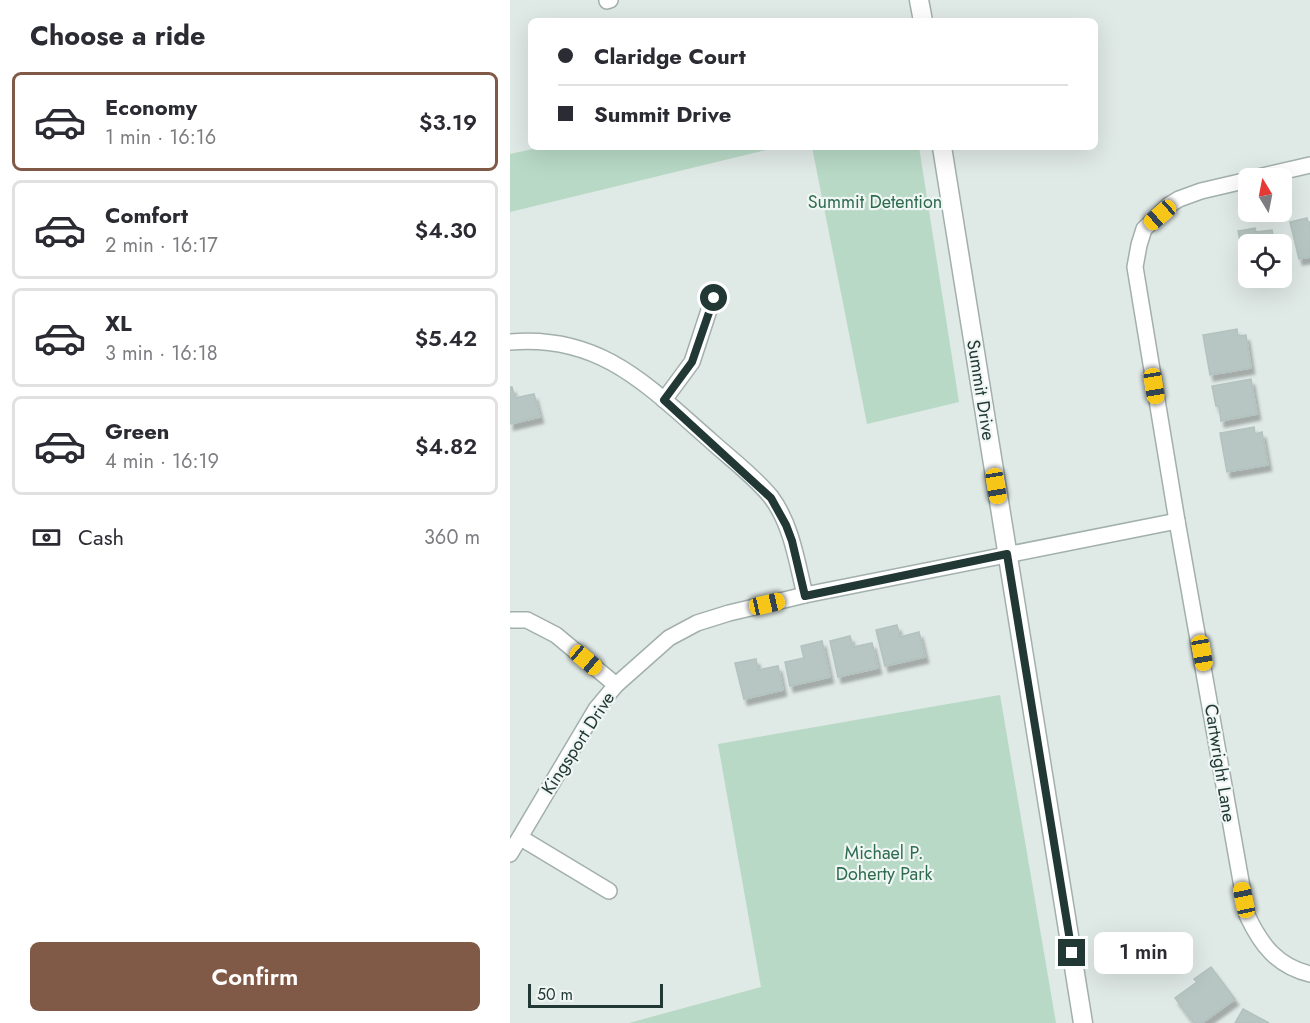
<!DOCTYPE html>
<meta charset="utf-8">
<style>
:root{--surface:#fff;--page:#f7f7f7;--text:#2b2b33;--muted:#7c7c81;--line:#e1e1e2;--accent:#805a46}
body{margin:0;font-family:Jost,sans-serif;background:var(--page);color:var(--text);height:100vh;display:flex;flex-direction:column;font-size:22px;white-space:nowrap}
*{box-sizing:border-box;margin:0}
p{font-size:20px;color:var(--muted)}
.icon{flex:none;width:33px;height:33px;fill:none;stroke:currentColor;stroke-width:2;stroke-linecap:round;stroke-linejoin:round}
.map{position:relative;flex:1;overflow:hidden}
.panel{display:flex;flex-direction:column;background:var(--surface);width:510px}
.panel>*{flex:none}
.guide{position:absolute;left:18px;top:18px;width:570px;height:132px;border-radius:9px;box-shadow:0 6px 24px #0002;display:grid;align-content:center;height:132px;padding:0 30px;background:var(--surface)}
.needle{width:39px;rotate:350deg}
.fabs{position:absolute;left:728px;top:168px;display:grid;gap:12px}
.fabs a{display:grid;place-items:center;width:54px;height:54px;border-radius:9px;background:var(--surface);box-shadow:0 6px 24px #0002;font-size:30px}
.scale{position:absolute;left:18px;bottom:15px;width:135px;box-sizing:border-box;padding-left:6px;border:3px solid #213835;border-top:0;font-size:16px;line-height:21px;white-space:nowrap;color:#213835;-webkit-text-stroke:4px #eff6f3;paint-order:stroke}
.end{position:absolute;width:27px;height:27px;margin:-14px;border:8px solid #213835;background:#fff;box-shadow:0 0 0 3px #fff}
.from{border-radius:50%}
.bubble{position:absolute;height:42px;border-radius:9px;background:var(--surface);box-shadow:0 6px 24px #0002;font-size:20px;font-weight:600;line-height:42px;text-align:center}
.car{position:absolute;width:18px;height:36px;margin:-18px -9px;border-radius:8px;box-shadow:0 0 4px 2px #0007;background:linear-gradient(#f5c518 24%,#345 0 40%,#f5c518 0 76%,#345 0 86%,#f5c518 0)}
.guide b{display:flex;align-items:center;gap:21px;height:57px;font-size:22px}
.guide b+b{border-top:2px solid var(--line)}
.guide i{width:15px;height:15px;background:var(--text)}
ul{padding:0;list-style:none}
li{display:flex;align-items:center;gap:18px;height:99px;margin:0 12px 9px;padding:0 18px;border:3px solid var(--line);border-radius:9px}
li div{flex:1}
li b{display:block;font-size:22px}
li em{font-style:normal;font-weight:600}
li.current{border-color:var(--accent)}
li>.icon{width:54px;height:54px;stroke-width:1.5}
h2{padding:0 30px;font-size:27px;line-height:72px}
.pay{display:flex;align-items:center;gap:15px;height:66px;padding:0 30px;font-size:22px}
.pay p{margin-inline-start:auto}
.cta{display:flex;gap:12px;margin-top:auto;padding:12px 30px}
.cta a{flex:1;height:69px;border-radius:9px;background:var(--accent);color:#fff;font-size:24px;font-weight:600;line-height:69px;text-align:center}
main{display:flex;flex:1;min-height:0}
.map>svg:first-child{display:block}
.green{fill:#b8d9c6}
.building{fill:#b7c6c2;stroke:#b2c2be;stroke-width:1.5;filter:url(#shadow)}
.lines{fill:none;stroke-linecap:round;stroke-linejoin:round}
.minor-casing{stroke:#a2b0ad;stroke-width:18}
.tertiary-casing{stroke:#a2b0ad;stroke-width:21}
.minor{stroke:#fff;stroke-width:15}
.tertiary{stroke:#fff;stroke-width:18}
.route{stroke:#213835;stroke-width:8}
.labels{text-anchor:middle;stroke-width:4.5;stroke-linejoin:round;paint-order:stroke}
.park-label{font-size:18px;fill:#2e6c4f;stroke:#eff6f3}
.street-label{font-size:18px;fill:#213835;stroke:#eff6f3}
</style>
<main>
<section class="panel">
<h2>Choose a ride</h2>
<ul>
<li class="current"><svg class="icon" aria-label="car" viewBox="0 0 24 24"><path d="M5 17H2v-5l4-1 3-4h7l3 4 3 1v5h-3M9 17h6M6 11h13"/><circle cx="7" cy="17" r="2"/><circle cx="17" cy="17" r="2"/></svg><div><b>Economy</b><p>1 min · 16:16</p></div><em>$3.19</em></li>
<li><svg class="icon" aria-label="car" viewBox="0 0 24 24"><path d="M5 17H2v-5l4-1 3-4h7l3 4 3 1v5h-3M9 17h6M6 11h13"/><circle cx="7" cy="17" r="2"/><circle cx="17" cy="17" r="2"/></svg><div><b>Comfort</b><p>2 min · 16:17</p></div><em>$4.30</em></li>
<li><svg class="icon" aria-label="car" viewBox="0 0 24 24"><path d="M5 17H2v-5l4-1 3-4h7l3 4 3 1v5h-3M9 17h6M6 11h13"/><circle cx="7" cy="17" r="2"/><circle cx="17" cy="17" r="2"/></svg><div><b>XL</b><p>3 min · 16:18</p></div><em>$5.42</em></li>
<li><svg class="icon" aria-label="car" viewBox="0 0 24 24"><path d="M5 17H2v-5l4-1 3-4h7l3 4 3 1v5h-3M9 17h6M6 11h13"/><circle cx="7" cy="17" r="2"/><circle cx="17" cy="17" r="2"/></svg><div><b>Green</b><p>4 min · 16:19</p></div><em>$4.82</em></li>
</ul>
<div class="pay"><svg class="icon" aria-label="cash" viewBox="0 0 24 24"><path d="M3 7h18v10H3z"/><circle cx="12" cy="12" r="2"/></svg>Cash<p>360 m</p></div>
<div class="cta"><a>Confirm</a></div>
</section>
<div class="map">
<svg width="800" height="1023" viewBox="0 0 800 1023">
<defs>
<filter id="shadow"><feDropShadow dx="3.5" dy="6" stdDeviation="1.5" flood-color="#0004"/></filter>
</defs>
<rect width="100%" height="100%" fill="#dfe9e6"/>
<g class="green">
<path d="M32,147H268L0,212V154Z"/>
<path d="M302,147H409L449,402L357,424Z"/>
<path d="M490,695L546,1023H119L251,987L208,744Z"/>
</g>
<g class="building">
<path d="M797,218L798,222H800V257L789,259L780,222Z"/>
<path d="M745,228L746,232L762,230L765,244H738V268H736L728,231Z"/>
<path d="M727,329L728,336L736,335L741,368L700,375L693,335Z"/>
<path d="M741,379L747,414L711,421L709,406H706L702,386Z"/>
<path d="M0,387H2L5,398L24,394L30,417L0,424Z"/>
<path d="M744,427L745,434L752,432L758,465L717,472L710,433Z"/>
<path d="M387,625L390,637L409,632L415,657L375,666L366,630Z"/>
<path d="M340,636L343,647L362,643L368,668L328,677L320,641Z"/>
<path d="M312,641L320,677L280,686L275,662L294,658L291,646Z"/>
<path d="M246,659L248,670L268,666L273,690L234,699L225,663Z"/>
<path d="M701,967L725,999L692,1023H684L665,998L687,982L684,979Z"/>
<path d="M733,1009L759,1023H725Z"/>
</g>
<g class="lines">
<g class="minor-casing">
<g id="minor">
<path d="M97,1L100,0"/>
<path d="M744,178L800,165"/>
<path d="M738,180L691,191L669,199L659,205L634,229L629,245L625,267L667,521L737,915C751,945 767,966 800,974"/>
<path d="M0,342C91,334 138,386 201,441C221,459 244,476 261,497C282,525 287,563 295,595"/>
<path d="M154,400L182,362L203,298"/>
<path d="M0,620H17L46,635L106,685"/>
<path d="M11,838L99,891"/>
<path d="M0,854L86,709L106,685L159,638L187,623L219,613L295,595L667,521"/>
</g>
</g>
<g class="tertiary-casing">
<g id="tertiary">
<path d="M409,0L413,21"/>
<path d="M432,147L573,1023"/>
</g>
</g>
<use href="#minor" class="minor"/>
<use href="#tertiary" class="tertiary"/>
</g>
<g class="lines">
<path class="route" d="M204,298L182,362L154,400L261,498L276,525L282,541L295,596L497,554L562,953"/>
</g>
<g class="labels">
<g class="park-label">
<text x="365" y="208">Summit Detention</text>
<text x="374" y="859">Michael P.<tspan x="374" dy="21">Doherty Park</tspan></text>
</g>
<g class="street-label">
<text transform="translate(471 390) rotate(81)" y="6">Summit Drive</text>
<text transform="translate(68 743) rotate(-57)" y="6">Kingsport Drive</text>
<text transform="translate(710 763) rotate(81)" y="6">Cartwright Lane</text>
</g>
</g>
</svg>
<div class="fabs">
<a><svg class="needle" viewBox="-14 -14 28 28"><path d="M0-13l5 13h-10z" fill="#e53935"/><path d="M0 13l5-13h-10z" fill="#7c7c81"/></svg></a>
<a><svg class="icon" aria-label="locate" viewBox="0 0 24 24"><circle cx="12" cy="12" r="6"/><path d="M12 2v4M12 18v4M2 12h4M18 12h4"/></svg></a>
</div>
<div class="scale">50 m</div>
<i class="end from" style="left:204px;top:298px"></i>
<i class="end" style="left:562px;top:953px"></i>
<div class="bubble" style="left:584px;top:932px;width:99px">1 min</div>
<i class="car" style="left:650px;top:215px;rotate:229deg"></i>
<i class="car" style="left:644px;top:386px;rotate:171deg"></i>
<i class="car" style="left:486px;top:486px;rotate:171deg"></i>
<i class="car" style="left:257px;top:604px;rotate:77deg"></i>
<i class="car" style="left:692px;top:653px;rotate:170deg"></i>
<i class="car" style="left:76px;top:660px;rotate:130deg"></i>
<i class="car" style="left:734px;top:900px;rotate:348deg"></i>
<div class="guide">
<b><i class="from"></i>Claridge Court</b>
<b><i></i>Summit Drive</b>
</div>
</div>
</main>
